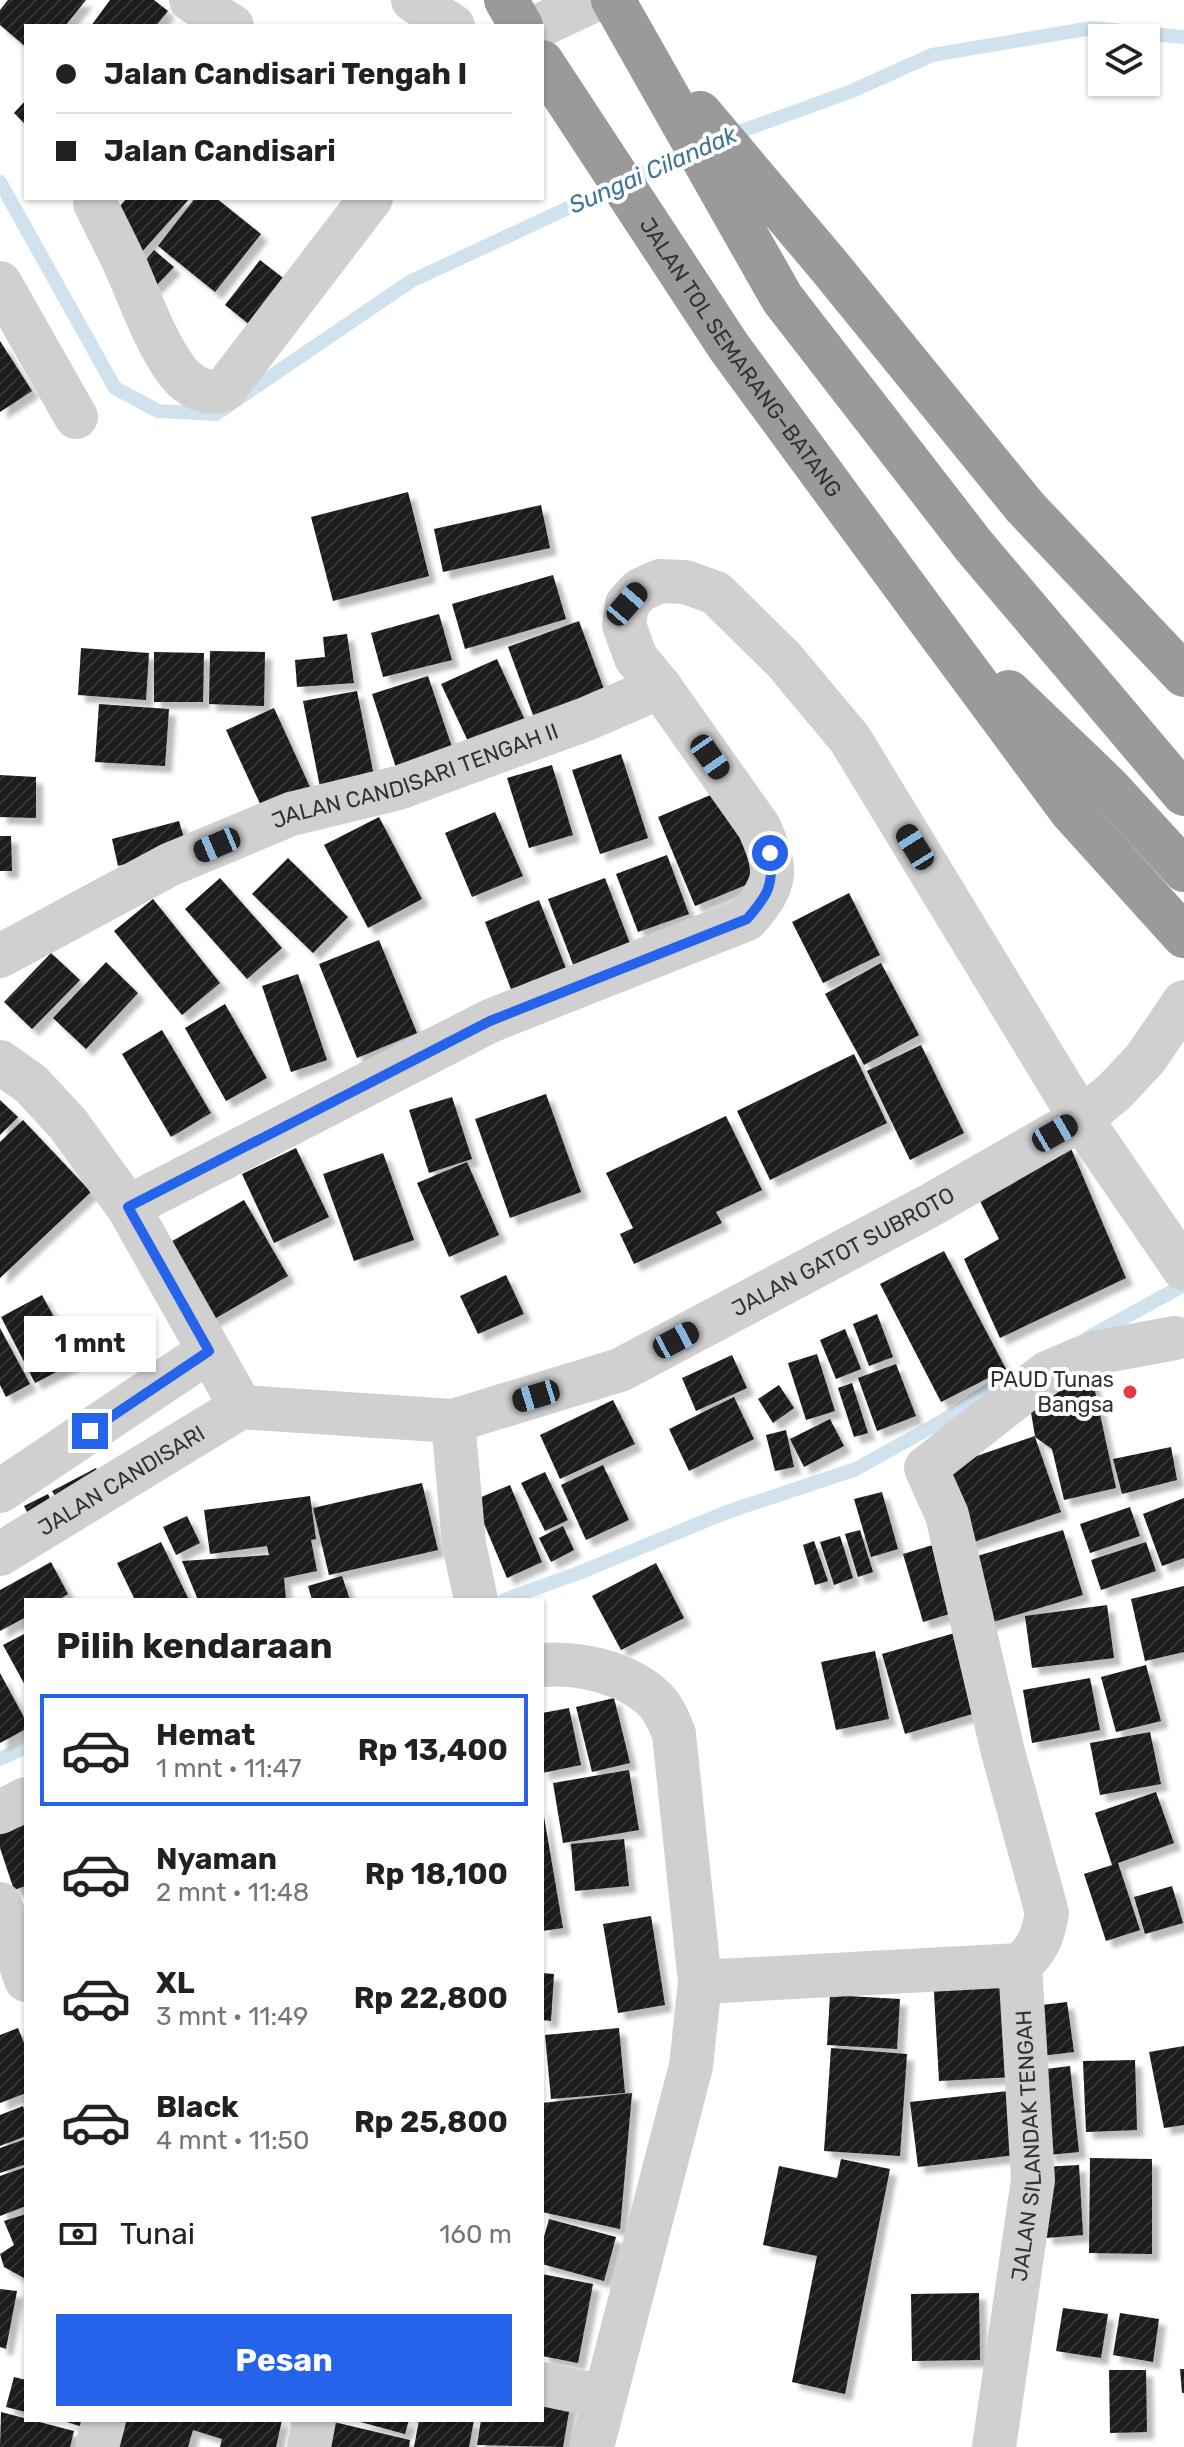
<!DOCTYPE html>
<html lang="id">
<meta charset="utf-8">
<style>
:root{--surface:#fff;--page:#f6f6f6;--text:#202124;--muted:#757577;--line:#e0e0e0;--accent:#2563eb}
body{margin:0;font-family:Rubik,sans-serif;background:var(--page);color:var(--text);height:100vh;display:flex;flex-direction:column;font-size:30px;white-space:nowrap}
*{box-sizing:border-box;margin:0}
p{font-size:26px;color:var(--muted)}
.icon{flex:none;width:44px;height:44px;fill:none;stroke:currentColor;stroke-width:2;stroke-linecap:round;stroke-linejoin:round}
.map{position:relative;flex:1;overflow:hidden}
.side{position:absolute;left:24px;top:1598px;width:520px;height:824px;display:flex;flex-direction:column;background:var(--surface);border-radius:0px;box-shadow:0 2px 6px #0004}
.side>*{flex:none}
.hud{position:absolute;left:24px;top:24px;width:520px;height:176px;border-radius:0px;box-shadow:0 2px 6px #0004;display:grid;align-content:center;height:176px;padding:0 32px;background:var(--surface)}
.tools{position:absolute;left:1088px;top:24px;display:grid;gap:16px}
.tools a{display:grid;place-items:center;width:72px;height:72px;border-radius:0px;background:var(--surface);box-shadow:0 2px 6px #0004;font-size:40px}
.end{position:absolute;width:36px;height:36px;margin:-18px;border:10px solid #2563eb;background:#fff;box-shadow:0 0 0 4px #fff}
.from{border-radius:50%}
.bubble{position:absolute;height:56px;border-radius:0px;background:var(--surface);box-shadow:0 2px 6px #0004;font-size:26px;font-weight:700;line-height:56px;text-align:center}
.car{position:absolute;width:24px;height:48px;margin:-24px -12px;border-radius:10px;box-shadow:0 0 6px 2px #0007;background:linear-gradient(#222 24%,#8ab4d8 0 40%,#222 0 76%,#8ab4d8 0 86%,#222 0)}
.hud b{display:flex;align-items:center;gap:28px;height:76px;font-size:30px}
.hud b+b{border-top:2px solid var(--line)}
.hud i{width:20px;height:20px;background:var(--text)}
ul{padding:0;list-style:none}
li{display:flex;align-items:center;gap:24px;height:112px;margin:0 16px 12px;padding:0 16px;border:4px solid transparent;border-radius:0px}
li div{flex:1}
li b{display:block;font-size:30px}
li em{font-style:normal;font-weight:700}
li.current{border-color:var(--accent)}
li>.icon{width:72px;height:72px;stroke-width:1.5}
h2{padding:0 32px;font-size:36px;line-height:96px}
.pay{display:flex;align-items:center;gap:20px;height:88px;padding:0 32px;font-size:30px}
.pay p{margin-inline-start:auto}
.cta{display:flex;gap:16px;margin-top:auto;padding:16px 32px}
.cta a{flex:1;height:92px;border-radius:0px;background:var(--accent);color:#fff;font-size:32px;font-weight:700;line-height:92px;text-align:center}
.map>svg:first-child{display:block}
.lines{fill:none;stroke-linecap:round;stroke-linejoin:round}
.stream{stroke:#cfe2ee;stroke-width:14}
.building{fill:url(#building-hatch);filter:url(#shadow)}
.minor{stroke:#d0d0d0;stroke-width:44}
.highway{stroke:#9a9a9a;stroke-width:44}
.route{stroke:#2563eb;stroke-width:10}
.poi-dot{fill:#e63946;stroke:#fff;stroke-width:3}
.labels{text-anchor:middle;stroke-width:8;stroke-linejoin:round;paint-order:stroke}
.street-label{font-size:22px;fill:#333;stroke:#fff}
.poi-label{font-size:22px;fill:#333;stroke:#fff;text-anchor:end}
.water-label{font-size:24px;font-style:italic;fill:#3f7597;stroke:#fff}
</style>
<div class="map">
<svg width="1184" height="2447" viewBox="0 0 1184 2447">
<defs>
<pattern id="building-hatch" width="6" height="6" patternUnits="userSpaceOnUse" patternTransform="scale(2)"><rect width="6" height="6" fill="#1a1a1a"/><path d="M-1 1l2-2M0 6l6-6M5 7l2-2" fill="none" stroke="#333"/></pattern>
<filter id="shadow"><feDropShadow dx="7" dy="7" stdDeviation="2" flood-color="#0004"/></filter>
</defs>
<rect width="100%" height="100%" fill="#fff"/>
<g class="lines">
<g class="stream">
<path d="M725,137L852,91L932,55L1092,28L1184,37"/>
<path d="M0,182L115,388L158,411L216,414L411,281L691,151"/>
<path d="M1089,1337L1184,1285"/>
<path d="M504,1600L581,1572L727,1512L856,1469L944,1420L1003,1381"/>
<path d="M0,1759L26,1747"/>
</g>
</g>
<g class="building">
<path d="M8,0H86L65,26H26V47L0,25V10Z"/>
<path d="M110,0H154L168,11L156,26H91Z"/>
<path d="M26,100V125L14,113Z"/>
<path d="M127,198H190L140,254L105,223Z"/>
<path d="M195,198H216L261,234L215,292L158,246Z"/>
<path d="M154,250L174,267L154,288L136,272Z"/>
<path d="M260,260L296,288L260,333L225,305Z"/>
<path d="M0,341L32,391L0,412Z"/>
<path d="M408,492L429,576L333,601L311,517Z"/>
<path d="M541,505L550,548L443,572L434,529Z"/>
<path d="M553,575L566,619L465,649L452,604Z"/>
<path d="M439,614L452,660L383,677L371,633Z"/>
<path d="M579,621L608,700L537,726L508,647Z"/>
<path d="M347,634L354,683L297,687L295,660L325,657L323,637Z"/>
<path d="M81,648L149,653L146,700L78,695Z"/>
<path d="M210,651L265,652L264,706L209,704Z"/>
<path d="M154,652L204,653L203,702H154Z"/>
<path d="M497,659L529,729L474,754L441,684Z"/>
<path d="M428,676L456,759L399,777L372,694Z"/>
<path d="M357,691L374,776L320,787L303,701Z"/>
<path d="M99,704L169,709L165,766L95,762Z"/>
<path d="M274,708L310,787L262,808L226,730Z"/>
<path d="M621,754L648,838L600,854L572,770Z"/>
<path d="M552,765L573,835L529,848L507,778Z"/>
<path d="M0,775L36,777V818L0,817Z"/>
<path d="M720,791L758,880L695,906L658,817Z"/>
<path d="M495,812L523,876L472,897L445,833Z"/>
<path d="M379,817L422,899L368,928L324,845Z"/>
<path d="M179,821L187,848L118,866L112,839Z"/>
<path d="M0,836H11L12,871H0Z"/>
<path d="M667,855L689,914L638,932L616,874Z"/>
<path d="M288,858L348,917L313,953L252,894Z"/>
<path d="M220,878L282,948L247,979L185,909Z"/>
<path d="M605,878L634,954L577,975L548,899Z"/>
<path d="M849,893L880,955L823,983L792,922Z"/>
<path d="M153,899L220,983L182,1015L114,931Z"/>
<path d="M539,900L571,981L516,1002L485,922Z"/>
<path d="M379,940L417,1033L357,1058L319,964Z"/>
<path d="M51,953L80,980L32,1029L4,1002Z"/>
<path d="M106,962L138,993L86,1049L53,1018Z"/>
<path d="M881,963L919,1035L864,1065L825,994Z"/>
<path d="M298,974L327,1060L291,1072L262,986Z"/>
<path d="M225,1004L267,1078L226,1101L185,1028Z"/>
<path d="M162,1030L211,1113L171,1137L122,1054Z"/>
<path d="M921,1045L964,1133L910,1160L867,1071Z"/>
<path d="M854,1054L887,1123L770,1180L737,1111Z"/>
<path d="M546,1094L581,1192L510,1218L475,1119Z"/>
<path d="M452,1097L472,1159L429,1173L409,1110Z"/>
<path d="M0,1100L18,1117L0,1135Z"/>
<path d="M726,1116L762,1190L716,1212L722,1223L634,1264L620,1234L633,1228L606,1173Z"/>
<path d="M23,1120L91,1192L0,1278V1142Z"/>
<path d="M1070,1146L1126,1278L1000,1338L964,1259L999,1239L975,1191Z"/>
<path d="M296,1148L329,1217L274,1243L242,1174Z"/>
<path d="M383,1153L414,1240L354,1261L323,1174Z"/>
<path d="M467,1162L499,1235L449,1257L417,1183Z"/>
<path d="M244,1200L288,1276L211,1321L167,1244Z"/>
<path d="M944,1251L1006,1369L941,1402L880,1284Z"/>
<path d="M506,1275L524,1314L478,1334L460,1296Z"/>
<path d="M42,1295L78,1361L35,1383L1,1317Z"/>
<path d="M877,1314L893,1357L869,1366L853,1324Z"/>
<path d="M0,1328L30,1384L6,1397L0,1385Z"/>
<path d="M845,1329L861,1369L836,1379L820,1340Z"/>
<path d="M817,1354L835,1411L806,1420L788,1363Z"/>
<path d="M732,1355L747,1388L696,1411L682,1378Z"/>
<path d="M896,1364L916,1416L877,1431L858,1378Z"/>
<path d="M1089,1364L1116,1488L1064,1500L1052,1449L1035,1437L1061,1512L965,1545L939,1469L1035,1436L1028,1395Z"/>
<path d="M852,1383L868,1433L854,1437L838,1388Z"/>
<path d="M779,1385L794,1408L773,1423L758,1399Z"/>
<path d="M734,1397L754,1439L689,1471L669,1429Z"/>
<path d="M613,1400L635,1444L560,1479L540,1435Z"/>
<path d="M830,1419L844,1446L804,1467L790,1439Z"/>
<path d="M786,1430L794,1467L775,1471L766,1435Z"/>
<path d="M1171,1447L1177,1480L1122,1494L1113,1459Z"/>
<path d="M603,1465L629,1520L586,1540L561,1485Z"/>
<path d="M96,1468L103,1481L60,1505L52,1491Z"/>
<path d="M545,1472L568,1520L545,1531L521,1483Z"/>
<path d="M422,1483L438,1550L329,1575L313,1508Z"/>
<path d="M510,1485L542,1562L507,1578L474,1500Z"/>
<path d="M882,1492L898,1549L871,1557L854,1499Z"/>
<path d="M48,1494L54,1507L30,1518L24,1506Z"/>
<path d="M310,1496L316,1539L311,1540L317,1571L284,1578L286,1600H198L182,1561L269,1555L267,1546L210,1554L204,1510Z"/>
<path d="M1184,1498V1558L1162,1566L1143,1514Z"/>
<path d="M1130,1507L1140,1536L1090,1553L1080,1524Z"/>
<path d="M187,1516L200,1543L176,1555L163,1527Z"/>
<path d="M563,1526L574,1550L551,1562L539,1538Z"/>
<path d="M860,1530L873,1572L858,1577L845,1534Z"/>
<path d="M1063,1530L1083,1595L983,1625L964,1560Z"/>
<path d="M840,1536L853,1578L834,1585L820,1542Z"/>
<path d="M814,1541L828,1581L815,1585L803,1545Z"/>
<path d="M161,1542L189,1600H135L117,1563Z"/>
<path d="M1146,1542L1156,1571L1101,1590L1091,1560Z"/>
<path d="M936,1544L956,1612L923,1622L903,1554Z"/>
<path d="M51,1562L68,1594L58,1600H26V1617L0,1631V1590Z"/>
<path d="M656,1563L684,1618L621,1650L592,1596Z"/>
<path d="M342,1576L350,1600H312L308,1586Z"/>
<path d="M1184,1586V1652L1145,1661L1131,1599Z"/>
<path d="M1107,1605L1114,1658L1032,1668L1025,1616Z"/>
<path d="M965,1630L989,1709L905,1734L882,1654Z"/>
<path d="M26,1633V1687L3,1645Z"/>
<path d="M875,1651L889,1719L836,1730L821,1662Z"/>
<path d="M1146,1665L1161,1721L1116,1732L1101,1677Z"/>
<path d="M0,1673L26,1721V1729L0,1743Z"/>
<path d="M1090,1678L1100,1730L1032,1743L1023,1690Z"/>
<path d="M614,1698L630,1763L592,1772L576,1707Z"/>
<path d="M569,1708L581,1765L542,1773V1713Z"/>
<path d="M1150,1732L1161,1784L1100,1795L1090,1743Z"/>
<path d="M629,1770L639,1830L563,1843L553,1783Z"/>
<path d="M1156,1792L1174,1843L1118,1863L1140,1930L1106,1941L1084,1874L1112,1865L1095,1813Z"/>
<path d="M542,1805L563,1928L542,1931Z"/>
<path d="M26,1824V1886L14,1890L0,1848V1834Z"/>
<path d="M624,1839L629,1886L575,1891L571,1844Z"/>
<path d="M1172,1886L1183,1923L1145,1934L1134,1897Z"/>
<path d="M651,1916L665,2005L618,2013L603,1924Z"/>
<path d="M1007,1971L1013,2077L939,2081L933,1975Z"/>
<path d="M542,1973L554,1974L551,2021L542,2020Z"/>
<path d="M830,1995L900,1999L897,2049L827,2045Z"/>
<path d="M1067,2002L1074,2052L1040,2056L1033,2006Z"/>
<path d="M18,2028L26,2048V2093L0,2103V2035Z"/>
<path d="M619,2028L625,2093L551,2099L545,2035Z"/>
<path d="M1184,2046V2125L1164,2128L1149,2052Z"/>
<path d="M831,2048L907,2054L900,2156L824,2151Z"/>
<path d="M1135,2060L1137,2130L1086,2132L1083,2061Z"/>
<path d="M1070,2066L1079,2152L1048,2155L1038,2070Z"/>
<path d="M1008,2091L1015,2155L918,2167L910,2102Z"/>
<path d="M632,2093L620,2229L542,2212V2103Z"/>
<path d="M23,2106L26,2115V2136L0,2146V2115Z"/>
<path d="M26,2139V2164L0,2173V2148Z"/>
<path d="M1090,2158L1152,2159V2254L1089,2253Z"/>
<path d="M841,2159L890,2169L845,2394L792,2382L817,2256L763,2245L779,2166L837,2178Z"/>
<path d="M1079,2165L1083,2235L1046,2238L1042,2167Z"/>
<path d="M26,2167V2206L0,2216V2176Z"/>
<path d="M26,2214V2279L4,2267L0,2254L14,2245L4,2221Z"/>
<path d="M549,2219L616,2237L604,2281L542,2264V2244Z"/>
<path d="M542,2274L593,2284L578,2363L542,2356Z"/>
<path d="M0,2289L17,2291L6,2349L0,2347Z"/>
<path d="M979,2293L980,2360L912,2361L911,2294Z"/>
<path d="M1063,2308L1108,2314L1101,2358L1056,2351Z"/>
<path d="M1120,2313L1159,2319L1153,2362L1113,2355Z"/>
<path d="M1180,2369H1184V2393H1182Z"/>
<path d="M1109,2370H1146L1147,2432L1110,2433Z"/>
<path d="M14,2377L26,2380V2412L6,2407Z"/>
<path d="M542,2395L571,2400L563,2447L477,2445L481,2420H542Z"/>
<path d="M1,2412L74,2431L70,2447H0Z"/>
<path d="M60,2420H88L86,2428Z"/>
<path d="M117,2420H282L276,2447H220L222,2439L193,2430L188,2447H109Z"/>
<path d="M353,2420H409L405,2434Z"/>
<path d="M419,2420H474L469,2447H414Z"/>
<path d="M334,2422L410,2440L409,2447H328Z"/>
</g>
<g class="lines">
<g class="minor">
<path d="M191,0L232,26"/>
<path d="M413,0L453,26"/>
<path d="M539,26L594,0"/>
<path d="M95,203C106,226 118,248 128,271C141,301 157,345 177,371C189,387 207,396 225,389L371,198"/>
<path d="M0,283L76,417"/>
<path id="s1" d="M0,956L169,865L291,814L398,788L586,719L660,687"/>
<path d="M0,1062L31,1084L68,1124L128,1207L241,1407"/>
<path d="M128,1207L490,1021L747,919C778,883 778,870 759,827L660,687L636,658L624,625L627,604L640,590L660,581L685,582L716,593L784,660L850,739L1081,1119L1184,1269"/>
<path d="M453,1421L464,1544L476,1600"/>
<path d="M0,1491L209,1351"/>
<path id="s2" d="M0,1554L241,1407L453,1421L620,1370L929,1206L1081,1119L1114,1092L1145,1059L1184,1002"/>
<path d="M542,1665C578,1662 623,1672 651,1696C663,1706 669,1721 674,1734L700,1982L691,2066L592,2447"/>
<path d="M0,1812L26,1799"/>
<path d="M0,1904L26,1980"/>
<path d="M1020,1965C1038,1950 1043,1935 1047,1913L1003,1752L947,1515L926,1468L1047,1373L1094,1353L1175,1338"/>
<path d="M700,1982L1020,1965"/>
<path d="M542,2384L605,2397"/>
<path d="M97,2447L104,2420"/>
<path d="M309,2447L314,2420"/>
<path id="s3" d="M994,2447L1033,2180L1020,1965"/>
</g>
<g class="highway">
<path d="M506,0L521,26"/>
<path d="M613,0L782,298L974,546L1184,794"/>
<path id="s4" d="M542,62L729,347L920,607L1071,811L1184,936"/>
<path d="M700,113L829,266L1025,507L1184,675"/>
<path d="M1009,692L1109,788L1184,870"/>
</g>
</g>
<g class="lines">
<path class="route" d="M90,1431L209,1351L128,1207L490,1021L747,919C768,895 774,885 770,853"/>
</g>
<circle class="poi-dot" cx="1130" cy="1392" r="8"/>
<g class="labels">
<g class="street-label">
<text dy="8" stroke="none"><textPath href="#s4" startOffset="356">JALAN TOL SEMARANG–BATANG</textPath></text>
<text dy="8" stroke="none"><textPath href="#s1" startOffset="454">JALAN CANDISARI TENGAH II</textPath></text>
<text dy="8" stroke="none"><textPath href="#s2" startOffset="922">JALAN GATOT SUBROTO</textPath></text>
<text dy="8" stroke="none"><textPath href="#s2" startOffset="142">JALAN CANDISARI</textPath></text>
<text dy="8" stroke="none"><textPath href="#s3" startOffset="304">JALAN SILANDAK TENGAH</textPath></text>
</g>
<g class="poi-label">
<text x="1114" y="1387">PAUD Tunas<tspan x="1114" dy="25">Bangsa</tspan></text>
</g>
<g class="water-label">
<text transform="translate(653 170) rotate(-24)" y="8">Sungai Cilandak</text>
</g>
</g>
</svg>
<div class="tools">
<a><svg class="icon" aria-label="layers" viewBox="0 0 24 24"><path d="M12 4l9 5-9 5-9-5zM3 14l9 5 9-5"/></svg></a>
</div>
<i class="end from" style="left:770px;top:853px"></i>
<i class="end" style="left:90px;top:1431px"></i>
<div class="bubble" style="left:24px;top:1316px;width:132px">1 mnt</div>
<i class="car" style="left:627px;top:604px;rotate:41deg"></i>
<i class="car" style="left:710px;top:757px;rotate:145deg"></i>
<i class="car" style="left:217px;top:845px;rotate:247deg"></i>
<i class="car" style="left:915px;top:847px;rotate:328deg"></i>
<i class="car" style="left:1055px;top:1133px;rotate:60deg"></i>
<i class="car" style="left:676px;top:1340px;rotate:62deg"></i>
<i class="car" style="left:536px;top:1396px;rotate:253deg"></i>
<div class="hud">
<b><i class="from"></i>Jalan Candisari Tengah I</b>
<b><i></i>Jalan Candisari</b>
</div>
<section class="side">
<h2>Pilih kendaraan</h2>
<ul>
<li class="current"><svg class="icon" aria-label="car" viewBox="0 0 24 24"><path d="M5 17H2v-5l4-1 3-4h7l3 4 3 1v5h-3M9 17h6M6 11h13"/><circle cx="7" cy="17" r="2"/><circle cx="17" cy="17" r="2"/></svg><div><b>Hemat</b><p>1 mnt · 11:47</p></div><em>Rp 13,400</em></li>
<li><svg class="icon" aria-label="car" viewBox="0 0 24 24"><path d="M5 17H2v-5l4-1 3-4h7l3 4 3 1v5h-3M9 17h6M6 11h13"/><circle cx="7" cy="17" r="2"/><circle cx="17" cy="17" r="2"/></svg><div><b>Nyaman</b><p>2 mnt · 11:48</p></div><em>Rp 18,100</em></li>
<li><svg class="icon" aria-label="car" viewBox="0 0 24 24"><path d="M5 17H2v-5l4-1 3-4h7l3 4 3 1v5h-3M9 17h6M6 11h13"/><circle cx="7" cy="17" r="2"/><circle cx="17" cy="17" r="2"/></svg><div><b>XL</b><p>3 mnt · 11:49</p></div><em>Rp 22,800</em></li>
<li><svg class="icon" aria-label="car" viewBox="0 0 24 24"><path d="M5 17H2v-5l4-1 3-4h7l3 4 3 1v5h-3M9 17h6M6 11h13"/><circle cx="7" cy="17" r="2"/><circle cx="17" cy="17" r="2"/></svg><div><b>Black</b><p>4 mnt · 11:50</p></div><em>Rp 25,800</em></li>
</ul>
<div class="pay"><svg class="icon" aria-label="cash" viewBox="0 0 24 24"><path d="M3 7h18v10H3z"/><circle cx="12" cy="12" r="2"/></svg>Tunai<p>160 m</p></div>
<div class="cta"><a>Pesan</a></div>
</section>
</div>
